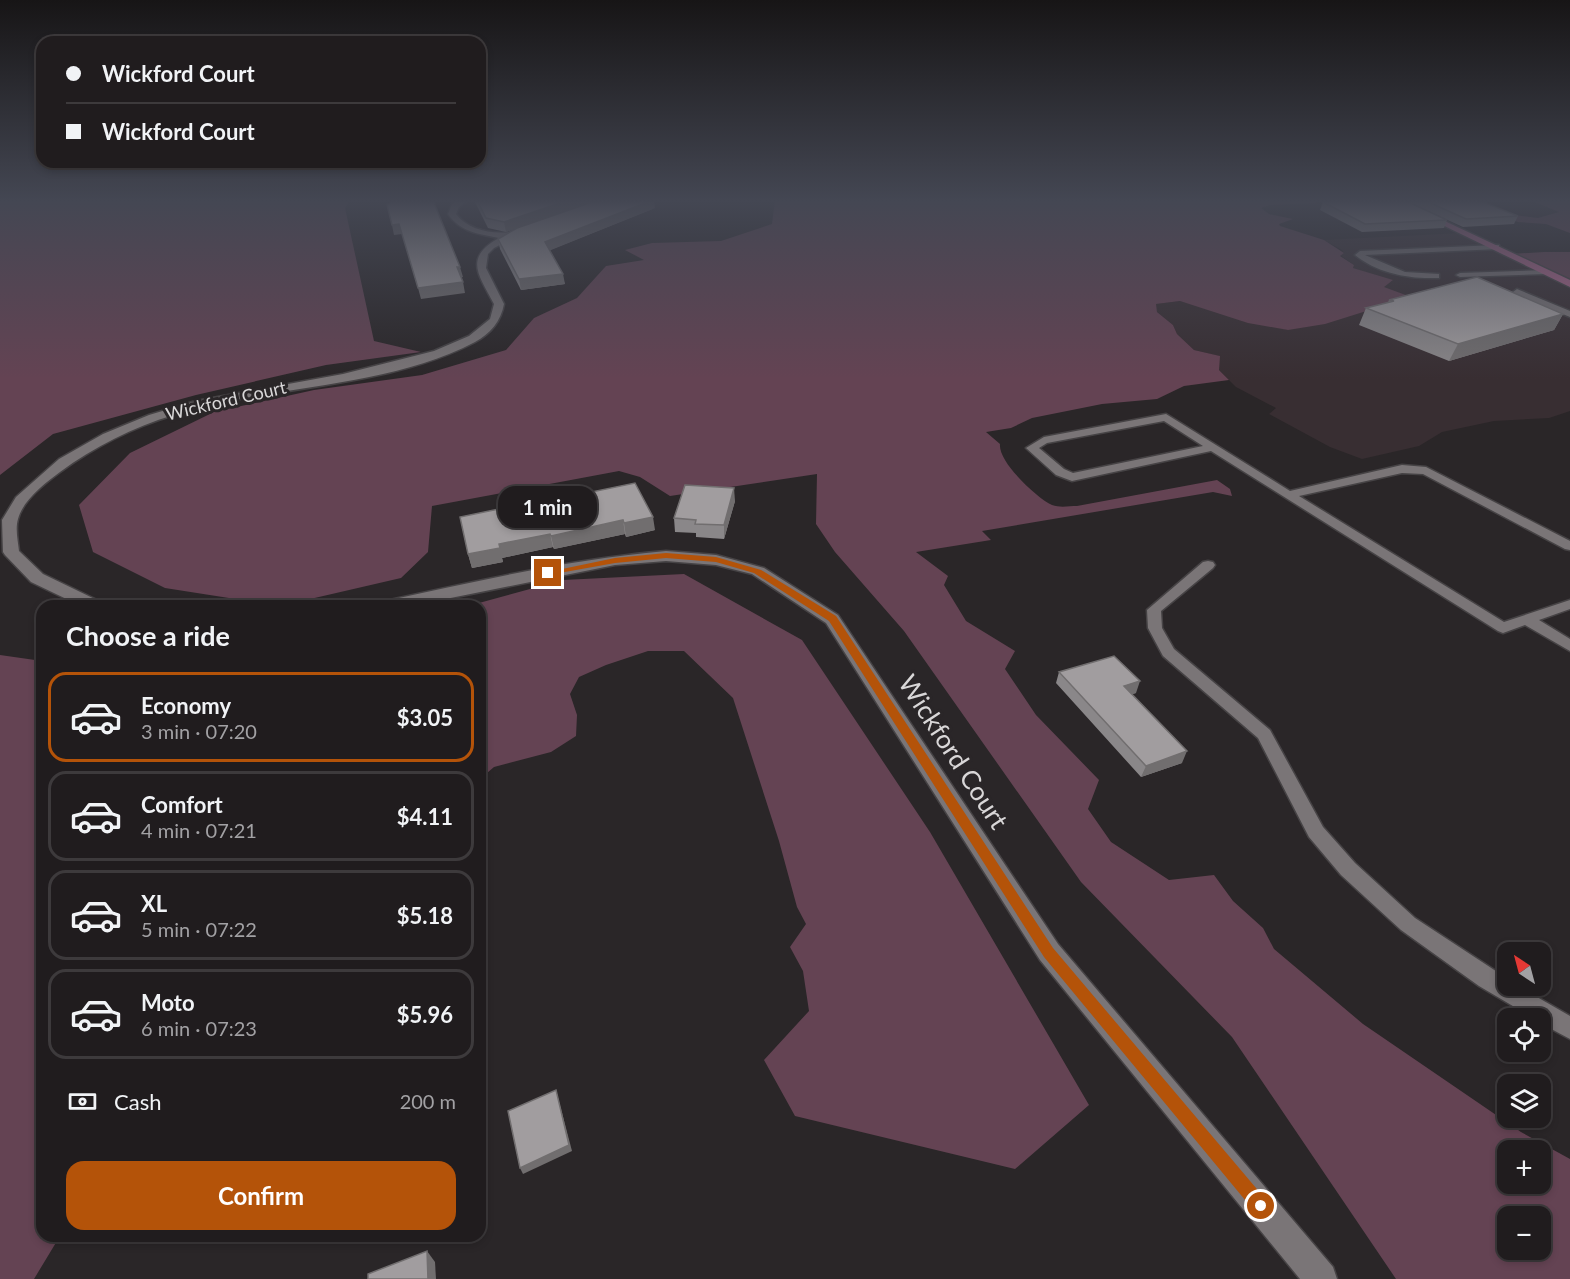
<!DOCTYPE html>
<meta charset="utf-8">
<style>
:root{--surface:#201c1e;--page:#2d292b;--text:#f1f3f6;--muted:#a2a1a4;--line:#3d3a3c;--accent:#b45309}
body{margin:0;font-family:Lato,sans-serif;background:var(--page);color:var(--text);height:100vh;display:flex;flex-direction:column;font-size:22px;white-space:nowrap}
*{box-sizing:border-box;margin:0}
p{font-size:20px;color:var(--muted)}
.icon{flex:none;width:33px;height:33px;fill:none;stroke:currentColor;stroke-width:2;stroke-linecap:round;stroke-linejoin:round}
.map{position:relative;flex:1;overflow:hidden}
.drawer{position:absolute;left:36px;top:600px;width:450px;height:642px;display:flex;flex-direction:column;background:var(--surface);border-radius:18px;box-shadow:0 3px 9px #0003,0 0 0 2px var(--line)}
.drawer>*{flex:none}
.guide{position:absolute;left:36px;top:36px;width:450px;height:132px;border-radius:18px;box-shadow:0 3px 9px #0003,0 0 0 2px var(--line);display:grid;align-content:center;height:132px;padding:0 30px;background:var(--surface)}
.needle{width:39px;rotate:324deg}
.controls{position:absolute;left:1497px;top:942px;display:grid;gap:12px}
.controls a{display:grid;place-items:center;width:54px;height:54px;border-radius:12px;background:var(--surface);box-shadow:0 3px 9px #0003,0 0 0 2px var(--line);font-size:30px}
.end{position:absolute;width:27px;height:27px;margin:-14px;border:8px solid #b45309;background:#fff;box-shadow:0 0 0 3px #fff}
.from{border-radius:50%}
.bubble{position:absolute;height:42px;border-radius:18px;background:var(--surface);box-shadow:0 3px 9px #0003,0 0 0 2px var(--line);font-size:20px;font-weight:700;line-height:42px;text-align:center}
.guide b{display:flex;align-items:center;gap:21px;height:57px;font-size:22px}
.guide b+b{border-top:2px solid var(--line)}
.guide i{width:15px;height:15px;background:var(--text)}
ul{padding:0;list-style:none}
li{display:flex;align-items:center;gap:18px;height:90px;margin:0 12px 9px;padding:0 18px;border:3px solid var(--line);border-radius:18px}
li div{flex:1}
li b{display:block;font-size:22px}
li em{font-style:normal;font-weight:700}
li.on{border-color:var(--accent)}
li>.icon{width:54px;height:54px;stroke-width:1.5}
h2{padding:0 30px;font-size:27px;line-height:72px}
.pay{display:flex;align-items:center;gap:15px;height:66px;padding:0 30px;font-size:22px}
.pay p{margin-inline-start:auto}
.primary-button{display:flex;gap:12px;margin-top:auto;padding:12px 30px}
.primary-button a{flex:1;height:69px;border-radius:18px;background:var(--accent);color:#fff;font-size:24px;font-weight:700;line-height:69px;text-align:center}
.map>svg:first-child{display:block}
.built{fill:#382e32}
.green{fill:#644353;fill-rule:evenodd}
.lines{fill:none;stroke-linecap:round;stroke-linejoin:round}
.service-casing{stroke:#464345;stroke-width:3}
.minor-casing{stroke:#464345;stroke-width:3}
.primary-casing{stroke:#464345;stroke-width:3}
.service{fill:#7a7577;fill-rule:evenodd}
.minor{fill:#7a7577;fill-rule:evenodd}
.primary{fill:#b46890;fill-rule:evenodd}
.wall{fill:#8a8789}
.shaded-wall{fill:#716e6f}
.building{fill:#a19d9f;stroke:#716e6f;stroke-width:1.5}
.route{fill:#b45309}
.labels{text-anchor:middle;stroke-width:6;stroke-linejoin:round;paint-order:stroke}
.far-street-label{font-size:18px;fill:#d9d7d8;stroke:#2a2628}
.near-street-label{font-size:26px;fill:#d9d7d8;stroke:#2a2628}
</style>
<div class="map">
<svg width="1570" height="1279" viewBox="0 0 1570 1279">
<rect width="100%" height="100%" fill="#2a2628"/>
<path class="built" d="M1461,233L1570,284V411L1549,418L1494,421L1442,432L1419,446L1362,459L1330,447L1269,414L1276,408L1236,387L1219,370V356L1194,350L1177,334L1173,325L1157,312L1155,304L1180,301L1288,330L1392,281L1353,268L1354,265L1340,255L1344,253L1342,250L1324,240Z"/>
<g class="green">
<path d="M0,200H350L345,208L374,341L421,352L326,365L196,395L53,434L0,475Z"/>
<path d="M775,200H1321L1316,203L1270,205L1261,208L1269,214L1293,219L1279,224L1280,226L1324,240L1344,253L1340,256L1354,265L1353,268L1393,280L1384,287L1411,297L1325,324L1288,330L1248,323L1180,301L1156,304L1157,312L1173,325L1177,334L1194,350L1220,356L1219,370L1229,380L1184,386L1157,399L1102,404L1032,418L1011,428L986,432L1000,444C998,462 1037,498 1052,505C1060,508 1069,506 1077,506L1217,480L1230,489L1232,496L1213,492L982,531L991,540L916,552L948,576L944,585L966,621L1015,651L1005,669L1036,715L1099,780L1088,809L1111,842L1169,880L1214,875L1233,901L1263,928L1274,949L1363,1024L1521,1132L1570,1159V1279H1396L1232,1037L1081,882L904,631L835,552L816,524L817,474L670,496L640,477L619,471L432,506L428,552L401,578L280,606L165,588L93,552L79,505L130,453L214,412L314,390L422,375L506,350L534,318L577,298L606,266L644,260L625,250L652,243L721,241L772,224ZM1508,1150H1540V1184H1508ZM1508,1216H1540V1250H1508Z"/>
<path d="M1530,200H1570V233L1546,224L1518,222L1496,213L1538,218L1559,212Z"/>
<path d="M1544,252H1570V284L1510,254Z"/>
<path d="M684,574L802,640L930,832L1089,1105L1015,1169L795,1116L764,1060L809,1011L803,971L790,947L806,924L797,907L779,841L733,698L684,651H648L606,665L579,677L570,694L577,715L576,736L551,752L494,767L480,779V606H468L563,580Z"/>
<path d="M0,655L42,661V1236H60L34,1279H0Z"/>
</g>
<g class="lines">
<g class="service-casing">
<g id="service">
<path d="M1496,245H1499V249L1365,255L1405,272L1439,274V278H1436C1408,279 1377,273 1355,255L1360,251Z"/>
<path d="M1545,270H1548V274L1460,277L1456,275L1460,273Z"/>
<path d="M1517,289L1570,311V317L1514,294L1513,292Z"/>
<path d="M1166,414L1290,491L1402,465L1426,467L1570,541V550L1565,549L1423,474L1402,473L1299,496L1504,622L1570,600V609L1539,620L1570,639V651L1525,625L1503,633L1498,631L1211,451L1072,481L1056,475L1026,448L1044,437ZM1164,421L1203,446L1073,473L1064,469L1039,448L1047,443Z"/>
<path d="M1208,561L1213,562L1215,565L1213,568L1161,611L1162,628L1174,649L1270,730L1323,827L1355,863L1415,918L1508,979V986H1518L1570,1016V1039L1540,1023V1018H1533L1479,986L1401,930L1341,875L1309,837L1258,738L1163,656L1148,628L1147,610L1203,562Z"/>
</g>
</g>
<g class="minor-casing">
<g id="minor">
<path d="M459,200H468L459,207L456,214C469,232 500,236 519,230L523,233L494,248L488,254L486,268L504,304C501,321 490,334 475,342C385,389 269,385 174,415C133,427 94,447 60,472C45,483 23,500 18,519C15,529 18,541 19,551L43,574L101,602L104,606H81L31,582L5,555L3,552L2,520L16,497L59,459L103,434L149,415L196,401L343,374L434,351L469,336L490,319L494,304C479,275 463,258 499,238C479,234 460,232 448,214L452,204Z"/>
<path d="M666,551L716,555L764,568L838,615L1058,944L1333,1267L1337,1279H1300L1040,960L826,623L752,574L716,565L666,561L615,565L411,606H376L379,602L385,601C478,581 571,559 666,551Z"/>
</g>
</g>
<g class="primary-casing">
<path id="primary" d="M1391,200H1400L1570,280V287Z"/>
</g>
<use href="#service" class="service"/>
<use href="#minor" class="minor"/>
<use href="#primary" class="primary"/>
</g>
<g class="wall">
<path d="M474,200H596L506,232L488,228Z"/>
<path d="M1336,200H1404L1447,220L1444,228L1362,232L1320,210L1323,202L1340,201Z"/>
<path d="M1404,200H1478L1518,216L1514,224L1463,227Z"/>
<path d="M655,208L550,250L565,284L521,290L500,249L498,239Z"/>
<path d="M1389,300L1563,314L1554,330L1449,361L1359,325L1366,308L1388,303Z"/>
<path d="M587,493L655,530L626,537L625,534L554,549L553,547L502,558L503,562L472,568L468,554Z"/>
<path d="M735,501L724,539L696,537V533L675,532L674,518Z"/>
<path d="M1059,672L1136,693L1132,694L1182,763L1141,777L1056,683Z"/>
</g>
<g class="shaded-wall">
<path d="M569,200H596L506,232L504,222Z"/>
<path d="M653,200H654L655,208L546,252L545,242Z"/>
<path d="M399,224L402,234L394,235L392,225Z"/>
<path d="M457,267H460L463,277L459,278Z"/>
<path d="M563,274L565,284L521,290L519,279Z"/>
<path d="M463,282L465,293L421,299L418,288Z"/>
<path d="M1563,314L1554,330L1449,361L1458,344Z"/>
<path d="M734,488L735,501L724,539V525Z"/>
<path d="M653,517L655,530L626,537L624,523Z"/>
<path d="M623,520L625,534L554,549L551,536Z"/>
<path d="M550,534L553,547L502,558L503,562L472,568L468,554L499,544Z"/>
<path d="M1140,681L1136,693L1121,698L1124,686Z"/>
<path d="M1187,751L1182,763L1141,777L1146,766Z"/>
<path d="M556,1090L572,1151L523,1174L520,1168Z"/>
<path d="M427,1251L435,1262L436,1279H428Z"/>
</g>
<g class="building">
<path d="M396,200H433L460,267H457L463,282L418,288L399,224L392,225L387,205Z"/>
<path d="M477,200H569L504,222L486,218Z"/>
<path d="M598,200H653L545,242L563,274L519,279L498,239L517,228Z"/>
<path d="M1357,200H1404L1447,220L1365,224L1323,202L1359,200Z"/>
<path d="M1424,200H1478L1518,216L1466,219Z"/>
<path d="M1477,277L1563,314L1458,344L1366,308L1394,301L1389,300Z"/>
<path d="M635,483L653,517L624,523L623,520L551,536L550,534L499,544L500,548L468,554L460,517L586,491L587,493Z"/>
<path d="M685,485L734,488L724,525L695,524L696,520L674,518Z"/>
<path d="M1114,656L1140,681L1124,686L1187,751L1146,766L1059,672Z"/>
<path d="M556,1090L569,1145L520,1168L508,1111Z"/>
<path d="M427,1251L428,1279H368V1274Z"/>
</g>
<linearGradient id="sky" x2="0" y2="1"><stop stop-color="#171516"/><stop offset="0.53" stop-color="#444753"/><stop offset="1" stop-color="#444753" stop-opacity="0"/></linearGradient>
<rect width="1570" height="379" fill="url(#sky)"/>
<path class="route" d="M666,553L716,557L761,570L836,616L1053,948L1267,1201L1269,1206L1267,1212L1261,1215L1255,1212L1044,957L829,621L754,573L716,562L666,558L615,563L548,575L543,573L615,558Z"/>
<g class="labels">
<g class="far-street-label">
<text transform="translate(226 401) rotate(-13)" y="6">Wickford Court</text>
</g>
<g class="near-street-label">
<text transform="translate(953 752) rotate(57)" y="9">Wickford Court</text>
</g>
</g>
</svg>
<div class="controls">
<a><svg class="needle" viewBox="-14 -14 28 28"><path d="M0-13l5 13h-10z" fill="#e53935"/><path d="M0 13l5-13h-10z" fill="#a2a1a4"/></svg></a>
<a><svg class="icon" aria-label="locate" viewBox="0 0 24 24"><circle cx="12" cy="12" r="6"/><path d="M12 2v4M12 18v4M2 12h4M18 12h4"/></svg></a>
<a><svg class="icon" aria-label="layers" viewBox="0 0 24 24"><path d="M12 4l9 5-9 5-9-5zM3 14l9 5 9-5"/></svg></a>
<a>+</a>
<a>−</a>
</div>
<i class="end from" style="left:1261px;top:1206px"></i>
<i class="end" style="left:548px;top:573px"></i>
<div class="bubble" style="left:498px;top:486px;width:99px">1 min</div>
<div class="guide">
<b><i class="from"></i>Wickford Court</b>
<b><i></i>Wickford Court</b>
</div>
<section class="drawer">
<h2>Choose a ride</h2>
<ul>
<li class="on"><svg class="icon" aria-label="car" viewBox="0 0 24 24"><path d="M5 17H2v-5l4-1 3-4h7l3 4 3 1v5h-3M9 17h6M6 11h13"/><circle cx="7" cy="17" r="2"/><circle cx="17" cy="17" r="2"/></svg><div><b>Economy</b><p>3 min · 07:20</p></div><em>$3.05</em></li>
<li><svg class="icon" aria-label="car" viewBox="0 0 24 24"><path d="M5 17H2v-5l4-1 3-4h7l3 4 3 1v5h-3M9 17h6M6 11h13"/><circle cx="7" cy="17" r="2"/><circle cx="17" cy="17" r="2"/></svg><div><b>Comfort</b><p>4 min · 07:21</p></div><em>$4.11</em></li>
<li><svg class="icon" aria-label="car" viewBox="0 0 24 24"><path d="M5 17H2v-5l4-1 3-4h7l3 4 3 1v5h-3M9 17h6M6 11h13"/><circle cx="7" cy="17" r="2"/><circle cx="17" cy="17" r="2"/></svg><div><b>XL</b><p>5 min · 07:22</p></div><em>$5.18</em></li>
<li><svg class="icon" aria-label="car" viewBox="0 0 24 24"><path d="M5 17H2v-5l4-1 3-4h7l3 4 3 1v5h-3M9 17h6M6 11h13"/><circle cx="7" cy="17" r="2"/><circle cx="17" cy="17" r="2"/></svg><div><b>Moto</b><p>6 min · 07:23</p></div><em>$5.96</em></li>
</ul>
<div class="pay"><svg class="icon" aria-label="cash" viewBox="0 0 24 24"><path d="M3 7h18v10H3z"/><circle cx="12" cy="12" r="2"/></svg>Cash<p>200 m</p></div>
<div class="primary-button"><a>Confirm</a></div>
</section>
</div>
